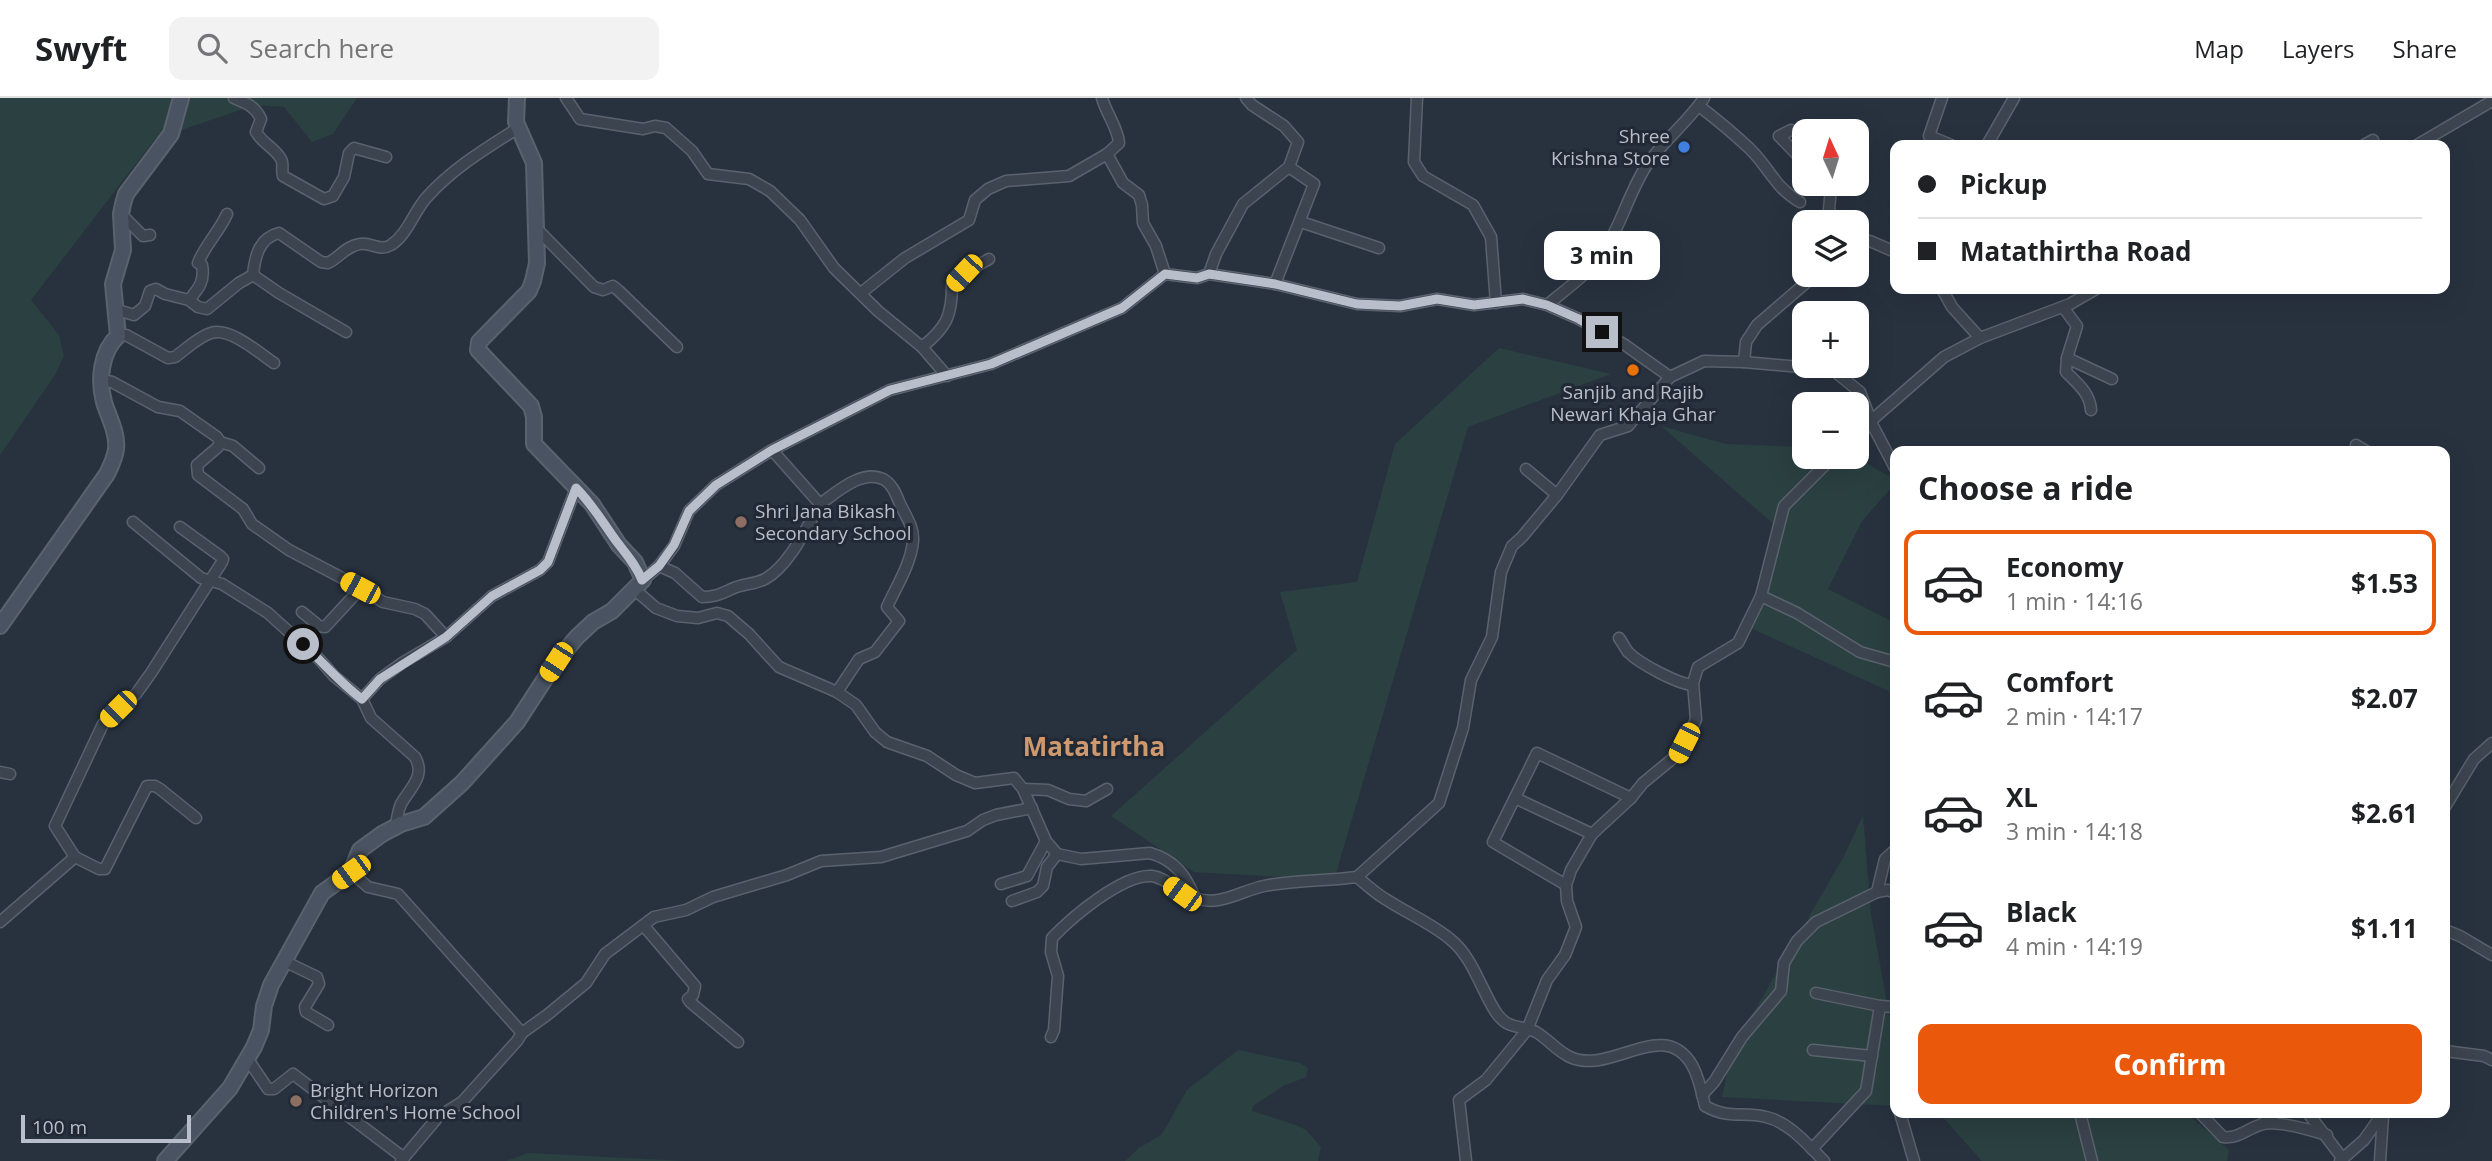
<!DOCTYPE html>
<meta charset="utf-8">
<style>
:root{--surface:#fff;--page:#f2f2f2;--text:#202124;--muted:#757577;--line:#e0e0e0;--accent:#ea580c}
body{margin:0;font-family:"Open Sans",sans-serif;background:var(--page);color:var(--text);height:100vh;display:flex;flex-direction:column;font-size:26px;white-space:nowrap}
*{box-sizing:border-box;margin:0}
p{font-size:23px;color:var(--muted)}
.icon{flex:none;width:38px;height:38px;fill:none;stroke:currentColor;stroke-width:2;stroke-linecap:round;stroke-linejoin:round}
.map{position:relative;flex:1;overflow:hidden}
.drawer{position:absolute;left:1890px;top:348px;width:560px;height:672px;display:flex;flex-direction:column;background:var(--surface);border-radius:14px;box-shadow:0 7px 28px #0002}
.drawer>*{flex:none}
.banner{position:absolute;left:1890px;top:42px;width:560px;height:154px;border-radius:14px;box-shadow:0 7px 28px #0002;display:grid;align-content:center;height:154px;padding:0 28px;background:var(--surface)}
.needle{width:46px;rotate:356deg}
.tools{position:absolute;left:1792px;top:21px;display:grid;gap:14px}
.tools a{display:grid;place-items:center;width:77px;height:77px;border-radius:14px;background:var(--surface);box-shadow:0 7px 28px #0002;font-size:35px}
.scale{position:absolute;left:21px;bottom:18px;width:170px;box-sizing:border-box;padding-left:7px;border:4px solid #b9bfca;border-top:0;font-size:19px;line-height:24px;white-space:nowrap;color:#b9bfca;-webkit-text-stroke:5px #212935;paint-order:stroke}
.end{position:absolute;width:32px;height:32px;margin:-16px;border:9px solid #b9bfca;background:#111;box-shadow:0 0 0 4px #111}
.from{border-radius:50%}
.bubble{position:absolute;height:49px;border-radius:14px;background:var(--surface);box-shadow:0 7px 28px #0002;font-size:23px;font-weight:700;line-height:49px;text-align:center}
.car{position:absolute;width:21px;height:42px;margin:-21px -10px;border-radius:9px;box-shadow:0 0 5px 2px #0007;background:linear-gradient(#f5c518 24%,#345 0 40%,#f5c518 0 76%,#345 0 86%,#f5c518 0)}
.banner b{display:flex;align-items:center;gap:24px;height:66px;font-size:26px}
.banner b+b{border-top:2px solid var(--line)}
.banner i{width:18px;height:18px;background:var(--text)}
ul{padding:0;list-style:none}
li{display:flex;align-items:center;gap:21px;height:105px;margin:0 14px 10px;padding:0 14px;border:4px solid transparent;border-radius:14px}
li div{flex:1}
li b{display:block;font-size:26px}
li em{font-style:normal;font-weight:700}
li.selected{border-color:var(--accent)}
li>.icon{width:63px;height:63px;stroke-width:1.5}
h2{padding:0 28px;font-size:32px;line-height:84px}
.action{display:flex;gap:14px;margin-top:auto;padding:14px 28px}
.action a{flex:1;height:80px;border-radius:14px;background:var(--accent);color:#fff;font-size:28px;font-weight:700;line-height:80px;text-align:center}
header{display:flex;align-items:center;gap:42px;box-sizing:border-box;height:98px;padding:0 35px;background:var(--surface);border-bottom:2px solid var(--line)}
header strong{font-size:33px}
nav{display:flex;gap:38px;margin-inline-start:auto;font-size:24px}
.search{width:490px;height:63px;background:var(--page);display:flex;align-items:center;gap:18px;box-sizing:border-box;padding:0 24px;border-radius:14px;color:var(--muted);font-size:26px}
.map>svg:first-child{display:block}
.green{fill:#2b4041}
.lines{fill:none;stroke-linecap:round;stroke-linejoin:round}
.street-casing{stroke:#5a626d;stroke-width:13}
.secondary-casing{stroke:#5a626d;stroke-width:18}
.street{stroke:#3c444f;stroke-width:10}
.secondary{stroke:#4a5362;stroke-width:14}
.route{stroke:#b9bfca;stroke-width:9}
.shop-dot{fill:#3f7fe0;stroke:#212935;stroke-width:2.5}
.food-dot{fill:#e8710a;stroke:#212935;stroke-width:2.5}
.education-dot{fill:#8d6e63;stroke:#212935;stroke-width:2.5}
.labels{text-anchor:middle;stroke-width:6;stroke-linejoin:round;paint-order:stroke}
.poi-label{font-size:19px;fill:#b9bfca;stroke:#212935;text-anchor:start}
.district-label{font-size:26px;font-weight:bold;fill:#ce996f;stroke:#212935}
</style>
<header>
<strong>Swyft</strong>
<div class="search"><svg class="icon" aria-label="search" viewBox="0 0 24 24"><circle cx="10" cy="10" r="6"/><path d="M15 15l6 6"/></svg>Search here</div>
<nav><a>Map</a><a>Layers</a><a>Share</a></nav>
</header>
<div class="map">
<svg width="2492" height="1063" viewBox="0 0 2492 1063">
<rect width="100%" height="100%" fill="#28323f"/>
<g class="green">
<path d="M0,0H357L333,36L312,44L284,9L255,7L155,41L31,202L59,237L64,258L55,277L0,357Z"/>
<path d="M1499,250L1611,276L1468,329L1334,782L1194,774L1111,718L1297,552L1280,494L1357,484L1395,346Z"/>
<path d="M1661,328L1726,346L1804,349V359H1856L1895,382V386L1862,423L1828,491L1895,525V596L1746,528L1778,430Z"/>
<path d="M1863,717L1871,816L1895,949V1008L1722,999L1732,952L1844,758Z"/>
<path d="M1238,952L1300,965L1308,970L1306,979L1283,988L1253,1008L1252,1013L1296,1027L1306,1032L1321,1049L1318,1063H1125L1139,1050L1162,1036L1187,992Z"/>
<path d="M1939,1015H2186L2229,1052L2227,1063H1982Z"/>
<path d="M528,1055L685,1063H506Z"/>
</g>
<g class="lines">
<g class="street-casing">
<g id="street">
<path d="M234,0C246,5 255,8 261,21L256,34C262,45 275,50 281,61C284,66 281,72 283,78L324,101L333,98L344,79L349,55L354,50L386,59"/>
<path d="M566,0L580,21L643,31L655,28L666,30L692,53L708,76L749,81L770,93L800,122L834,170L878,213L922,249L947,278"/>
<path d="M1417,0L1414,64L1423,78L1473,107L1491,139L1496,205"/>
<path d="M1942,0L1929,38L1951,47"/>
<path d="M1699,8C1716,21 1733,35 1749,50C1769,69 1775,90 1800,104"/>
<path d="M1791,32L1779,38L1804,64"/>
<path d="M1987,47L2014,0"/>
<path d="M2364,47L2373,42"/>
<path d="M2417,47L2492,3"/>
<path d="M1107,56L1123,85L1139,97L1142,107L1143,125L1156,148L1165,176"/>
<path d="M1827,86L1831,90L1829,111L1834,124"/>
<path d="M121,116L143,138L150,137"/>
<path d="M1301,124L1379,150"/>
<path d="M536,130L594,189L603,192L613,188L619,193L677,249"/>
<path d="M1857,146L1870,143L1895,154"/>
<path d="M1209,176L1216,156L1243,106L1289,69L1298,44L1284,28L1252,7L1246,0"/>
<path d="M253,177C255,158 259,140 279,135L321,164L328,165C340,159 346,148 360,146C372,144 379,154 391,147C408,136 414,113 427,99C453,70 485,51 518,30"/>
<path d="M1275,186L1314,86L1289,69"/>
<path d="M1942,191L1952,209L1980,240"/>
<path d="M861,195L905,160L969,122L975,102L988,91L1006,83L1069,78L1107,56L1119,45C1118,30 1106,15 1102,0"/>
<path d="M189,202L198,209L207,211L239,185L253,177L279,195L346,234"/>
<path d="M1547,207C1565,192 1588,176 1602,156C1621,129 1629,93 1648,65C1665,41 1688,24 1704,0"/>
<path d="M2063,209L2077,228L2067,260L2066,274C2077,285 2090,295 2091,312"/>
<path d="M114,211L134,217L145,208L150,193L156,191L165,196L189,202C199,190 205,183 202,167L198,165C205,147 219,134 227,116"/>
<path d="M118,238L126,237L168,260L175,259C186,251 198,239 211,235C230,229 259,255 274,265"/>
<path d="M922,249C946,230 952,218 952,188L964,175L989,161"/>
<path d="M2067,260L2112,281"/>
<path d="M1744,264L1746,244L1757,227L1815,177"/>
<path d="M101,282L112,284L158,309L180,313L217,339L220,344L218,349L197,367L198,377L243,411L252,426L289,452L361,490L383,504L415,511L425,516L446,539"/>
<path d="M1857,335L1944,259L1980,240L2070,206L2096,191"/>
<path d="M220,344L233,348L259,370"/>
<path d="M2356,347L2368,354"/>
<path d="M772,352L820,406C836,395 861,371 883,381C893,386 897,399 901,408C907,420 914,430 913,443C911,466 896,489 887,509L899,523L875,554L859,561L837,594"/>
<path d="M1526,371L1557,397"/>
<path d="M133,424L201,480L222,486L268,515L320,562L334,578L362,601L380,581L402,565L446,539L492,498L540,472L548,464L576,390"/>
<path d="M659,468L675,475L702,499C716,499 722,495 734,490C743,486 756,486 765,481C789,468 807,429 820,406"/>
<path d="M643,482L659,468L674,448L689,413L716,387L772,352L890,292L991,266L1122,210L1165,176L1197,180L1209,176L1275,186L1357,206L1400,208L1437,201L1474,207L1523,201L1547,207L1579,221L1625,247L1670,279"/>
<path d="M634,491L656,510L677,518L698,520L717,515L728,518L749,536L779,569L837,594L856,607L875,634L887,644L927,658L956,677L975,685L1014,680L1023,691L1046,743L1057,756L1081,761L1150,755C1175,762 1186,778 1195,800C1220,809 1240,793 1264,788C1294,782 1327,783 1357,779C1367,787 1376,796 1387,802C1407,815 1432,826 1450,841C1472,858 1481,891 1495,913C1508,933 1519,926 1536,934C1548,941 1557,953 1570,959C1611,978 1663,918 1692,967C1699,979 1702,995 1705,1008C1730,1022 1742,1013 1766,1019C1789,1024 1808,1047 1824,1063"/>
<path d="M1761,498L1797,515L1860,554L1895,564"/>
<path d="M302,514L319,528L325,529L361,490"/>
<path d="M1619,540C1622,544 1625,550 1628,554C1640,566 1678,586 1693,587"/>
<path d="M362,601L371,620L415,659C426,678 410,690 401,706C398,712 397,721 396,728"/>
<path d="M0,674L10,676"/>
<path d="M1023,691L1048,692L1069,701L1086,703L1107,691"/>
<path d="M1515,700L1592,736"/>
<path d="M2445,709L2474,661L2492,645"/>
<path d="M75,759L99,771H105L147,688H155L160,691L196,720"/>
<path d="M351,774L368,789L398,796L522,935L517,943L462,1004L438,1019L401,1063"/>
<path d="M1357,779L1439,705L1463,630L1471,582L1492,539L1501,474L1512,448L1522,439L1557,397L1600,337L1628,328L1670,279L1704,263L1744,264L1833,272L1860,294L1873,328L1895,370"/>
<path d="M1001,786L1027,778L1046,743"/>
<path d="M1566,787L1493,744L1537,655L1631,700"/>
<path d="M1877,794L1885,761L1895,752"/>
<path d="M1012,803L1037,794L1043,788L1047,769L1057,756"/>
<path d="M0,824L75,759L55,728L103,626L136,596L151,575L222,464L223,461L220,458L180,429"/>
<path d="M644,828L695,888L693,897L688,901L690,904L738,944"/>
<path d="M2445,832L2460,838L2492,857"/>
<path d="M284,863L317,879L319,886L305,909L306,914L328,927"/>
<path d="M1880,908L1895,909"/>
<path d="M522,935L547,917L586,885L605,856L654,819L686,812L713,799L787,777L821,763L881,759L967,733L983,722L996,717L1032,710"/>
<path d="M1051,939L1054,932L1058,878L1051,854L1052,840C1071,820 1122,776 1152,778C1167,780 1179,795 1195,800"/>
<path d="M1813,952L1872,958"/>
<path d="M2445,953L2484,958L2492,962"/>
<path d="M247,960L268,991H274L293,976L404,1060"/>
<path d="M1702,997L1714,984L1742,939L1781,893L1784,865L1797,843L1816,824L1877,794L1888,792L1895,795"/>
<path d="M1900,1015L1914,1063"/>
<path d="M2080,1015L2092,1063"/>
<path d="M2200,1015L2223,1039C2238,1041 2247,1031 2260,1027C2275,1021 2311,1032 2327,1037"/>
<path d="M2308,1015L2343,1061"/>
<path d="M2263,1025L2277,1015"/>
<path d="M1812,1051L1866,993L1880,908L1816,895"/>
<path d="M1466,1063L1459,1002L1486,982L1527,932L1547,882L1565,857L1576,829L1567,803L1566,787L1571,772L1592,736L1631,700L1643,685L1677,657L1690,636L1696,621L1693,585L1698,569L1738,545L1761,498L1784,408L1833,359"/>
<path d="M2340,1063L2364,1042L2383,1015"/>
<path d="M2380,1063L2383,1018"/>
</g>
</g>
<g class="secondary-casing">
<g id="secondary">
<path d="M0,528L107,376C111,368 115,360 116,351C118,335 108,318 104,304C98,282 101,253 118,238L113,186L123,152L121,116L123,106L126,96L171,36L181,0"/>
<path d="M165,1063L230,990L254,949L261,932L264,908L271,887L322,795L351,774L360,752L382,736L401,726L424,719L462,685L517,624L556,564L576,540L593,524L612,513L643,482L635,464L619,447L592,406L534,346V319L531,308L478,252L479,244L529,193L533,183L537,165L534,65L516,24L517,0"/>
</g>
</g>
<use href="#street" class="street"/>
<use href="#secondary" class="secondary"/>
</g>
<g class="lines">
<path class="route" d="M303,546C323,564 340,585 362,601L380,581L446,539L492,498L540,472L548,464L576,390C593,407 603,425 617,444C627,457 636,467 642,482L659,468L674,447L689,413L716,387L772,352L890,292L991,266L1122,210L1165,176L1197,180L1209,176L1275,186L1357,206L1400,208L1437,201L1474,207L1523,201L1547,207L1579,221L1602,234"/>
</g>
<circle class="shop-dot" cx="1684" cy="49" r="7"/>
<circle class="food-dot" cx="1633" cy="272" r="7"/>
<g class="education-dot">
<circle cx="741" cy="424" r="7"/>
<circle cx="296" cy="1003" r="7"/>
</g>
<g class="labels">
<g class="poi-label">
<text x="1670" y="45" text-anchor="end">Shree<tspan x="1670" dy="22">Krishna Store</tspan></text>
<text x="1633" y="301" text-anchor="middle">Sanjib and Rajib<tspan x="1633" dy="22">Newari Khaja Ghar</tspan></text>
<text x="755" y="420">Shri Jana Bikash<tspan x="755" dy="22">Secondary School</tspan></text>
<text x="310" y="999">Bright Horizon<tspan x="310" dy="22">Children's Home School</tspan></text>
</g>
<g class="district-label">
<text x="1094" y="658">Matatirtha</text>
</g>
</g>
</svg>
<div class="tools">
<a><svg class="needle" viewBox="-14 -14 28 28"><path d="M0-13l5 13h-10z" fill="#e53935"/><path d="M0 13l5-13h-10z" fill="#757577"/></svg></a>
<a><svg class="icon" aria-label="layers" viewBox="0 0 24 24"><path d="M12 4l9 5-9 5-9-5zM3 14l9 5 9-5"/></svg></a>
<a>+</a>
<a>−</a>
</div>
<div class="scale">100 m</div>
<i class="end from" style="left:303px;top:546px"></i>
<i class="end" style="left:1602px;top:234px"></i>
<div class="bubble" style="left:1544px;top:133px;width:116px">3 min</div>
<i class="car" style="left:964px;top:175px;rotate:223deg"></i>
<i class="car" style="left:360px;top:490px;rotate:298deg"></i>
<i class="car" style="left:556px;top:564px;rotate:213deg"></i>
<i class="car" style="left:118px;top:611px;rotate:225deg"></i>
<i class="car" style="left:1684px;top:645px;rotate:207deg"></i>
<i class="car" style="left:351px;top:774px;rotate:234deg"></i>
<i class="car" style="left:1182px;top:796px;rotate:306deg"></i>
<div class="banner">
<b><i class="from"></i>Pickup</b>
<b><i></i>Matathirtha Road</b>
</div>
<section class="drawer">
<h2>Choose a ride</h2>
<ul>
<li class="selected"><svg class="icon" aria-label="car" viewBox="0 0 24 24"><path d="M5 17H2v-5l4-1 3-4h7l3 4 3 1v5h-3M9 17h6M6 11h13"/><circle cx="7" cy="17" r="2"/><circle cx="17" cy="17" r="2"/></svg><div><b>Economy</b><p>1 min · 14:16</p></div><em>$1.53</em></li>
<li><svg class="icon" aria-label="car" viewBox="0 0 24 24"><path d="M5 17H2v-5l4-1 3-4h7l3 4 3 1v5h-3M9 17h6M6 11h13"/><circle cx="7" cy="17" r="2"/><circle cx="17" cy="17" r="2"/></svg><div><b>Comfort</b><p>2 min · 14:17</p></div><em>$2.07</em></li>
<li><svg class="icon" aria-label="car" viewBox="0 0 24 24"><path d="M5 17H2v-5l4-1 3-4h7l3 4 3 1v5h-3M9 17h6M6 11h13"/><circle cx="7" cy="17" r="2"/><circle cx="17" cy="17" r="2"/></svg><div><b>XL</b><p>3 min · 14:18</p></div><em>$2.61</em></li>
<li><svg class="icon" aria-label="car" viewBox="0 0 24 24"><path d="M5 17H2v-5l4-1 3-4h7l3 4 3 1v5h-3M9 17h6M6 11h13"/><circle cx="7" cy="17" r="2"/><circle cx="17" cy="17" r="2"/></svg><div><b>Black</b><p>4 min · 14:19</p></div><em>$1.11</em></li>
</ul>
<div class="action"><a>Confirm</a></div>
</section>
</div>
